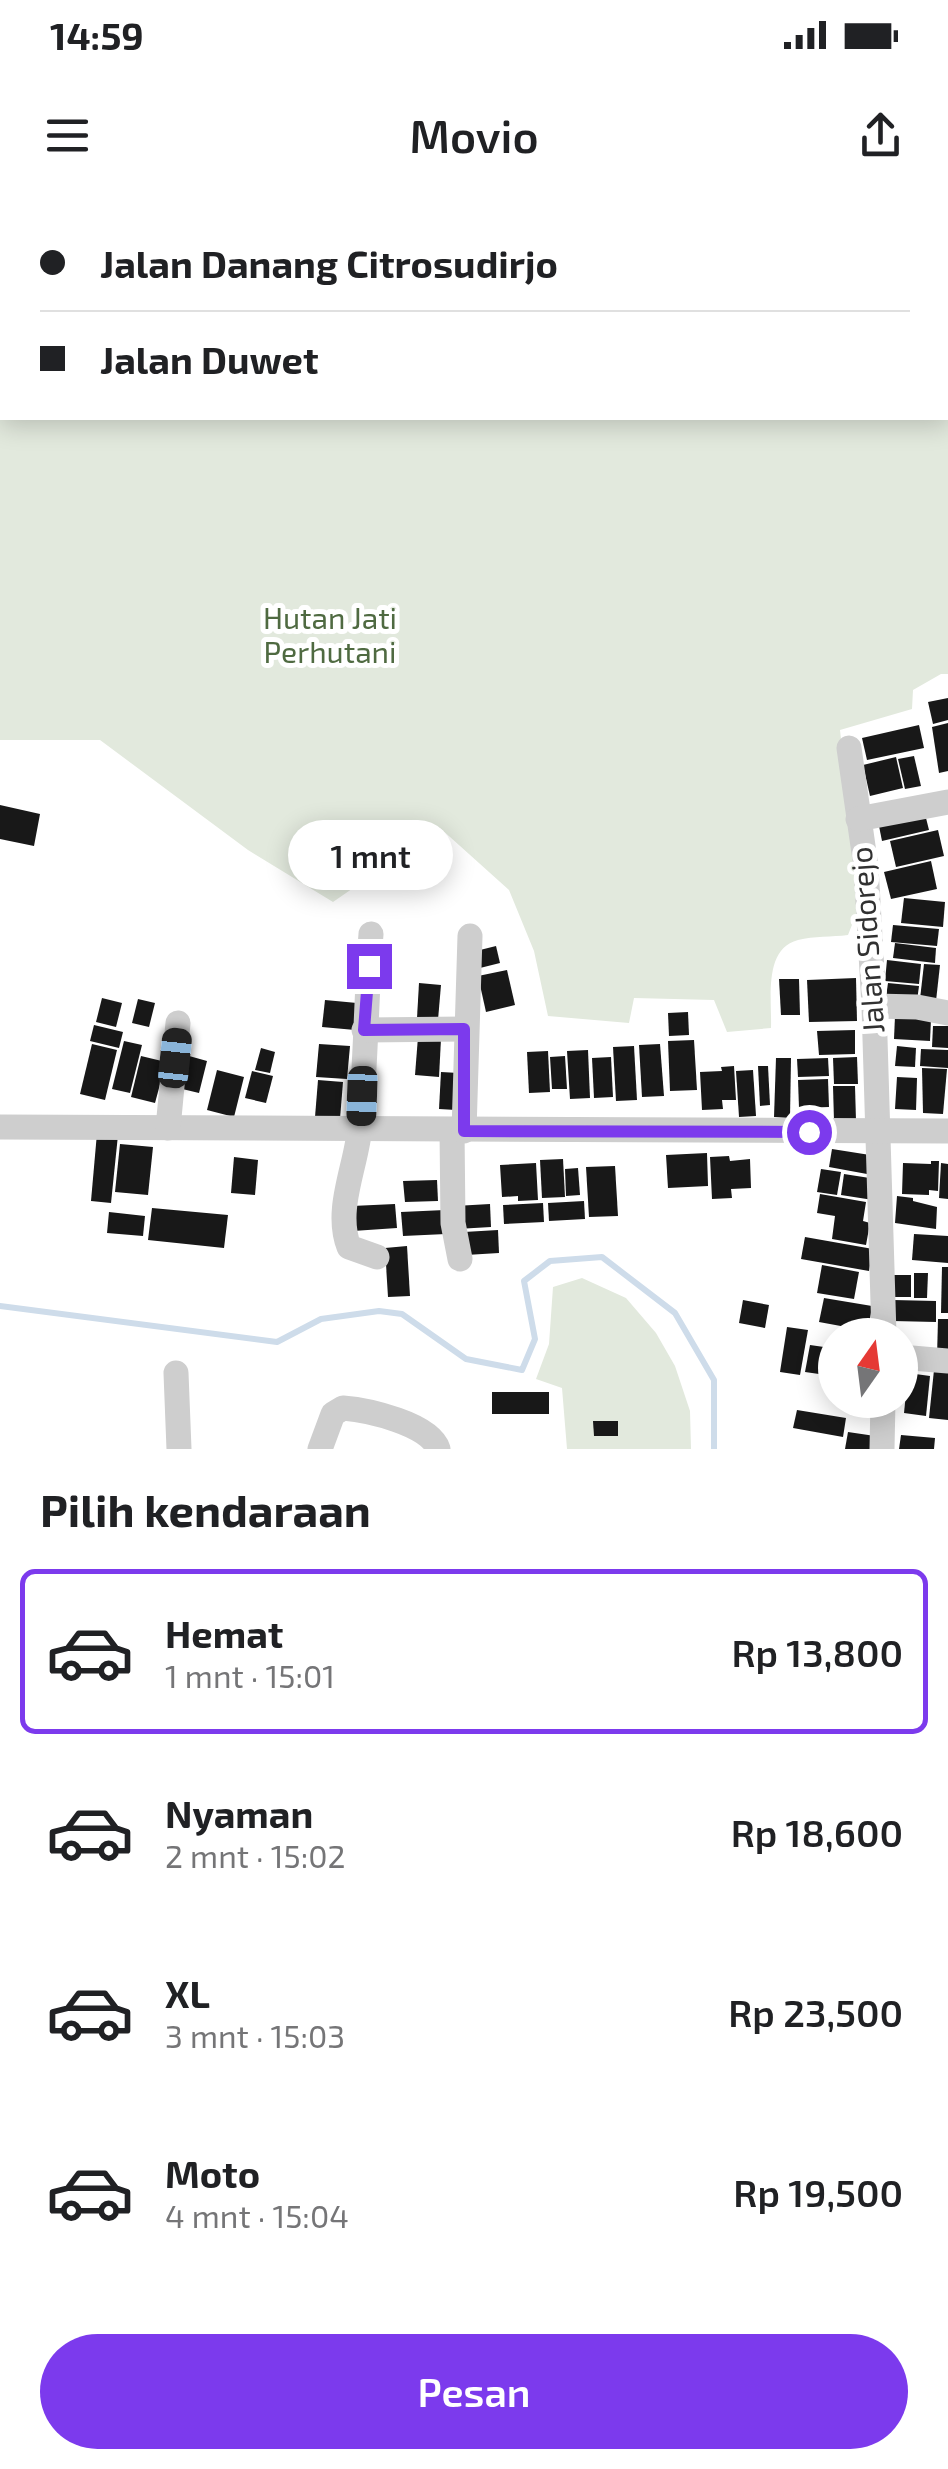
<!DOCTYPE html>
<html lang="id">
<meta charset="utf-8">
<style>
:root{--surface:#fff;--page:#f2f2f2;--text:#202124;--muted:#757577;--line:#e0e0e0;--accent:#7c3aed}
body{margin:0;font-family:"Exo 2",sans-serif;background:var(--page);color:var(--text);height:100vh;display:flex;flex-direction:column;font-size:38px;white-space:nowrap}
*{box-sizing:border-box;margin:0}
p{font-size:32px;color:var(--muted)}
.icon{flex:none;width:55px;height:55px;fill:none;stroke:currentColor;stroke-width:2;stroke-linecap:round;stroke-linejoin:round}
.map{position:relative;height:1249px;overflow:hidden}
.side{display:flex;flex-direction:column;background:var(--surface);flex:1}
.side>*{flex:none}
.guide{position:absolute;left:0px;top:0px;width:950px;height:220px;box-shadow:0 5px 25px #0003;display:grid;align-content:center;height:220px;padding:0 40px;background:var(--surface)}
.needle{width:65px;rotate:14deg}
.controls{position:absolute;left:818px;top:1118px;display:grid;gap:20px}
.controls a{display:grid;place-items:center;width:100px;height:100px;border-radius:50%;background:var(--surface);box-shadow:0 5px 25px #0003;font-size:50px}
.end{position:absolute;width:45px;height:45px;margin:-22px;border:12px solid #7c3aed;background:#fff;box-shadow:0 0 0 5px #fff}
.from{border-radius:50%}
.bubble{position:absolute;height:70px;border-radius:35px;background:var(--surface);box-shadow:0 5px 25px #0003;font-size:32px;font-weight:600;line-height:70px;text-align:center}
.car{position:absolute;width:30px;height:60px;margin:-30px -15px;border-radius:12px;box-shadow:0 0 8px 2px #0007;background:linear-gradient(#222 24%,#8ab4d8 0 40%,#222 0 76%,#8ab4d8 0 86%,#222 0)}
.guide b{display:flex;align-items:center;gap:35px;height:95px;font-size:38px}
.guide b+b{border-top:2px solid var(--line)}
.guide i{width:25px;height:25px;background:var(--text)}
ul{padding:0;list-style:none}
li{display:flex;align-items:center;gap:30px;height:165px;margin:0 20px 15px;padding:0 20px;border:5px solid transparent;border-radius:15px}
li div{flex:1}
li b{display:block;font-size:38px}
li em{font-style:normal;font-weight:600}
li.active{border-color:var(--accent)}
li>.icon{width:90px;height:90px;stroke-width:1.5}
h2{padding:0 40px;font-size:45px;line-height:120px}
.cta{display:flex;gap:20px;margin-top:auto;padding:20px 40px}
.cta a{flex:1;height:115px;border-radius:60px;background:var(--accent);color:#fff;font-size:40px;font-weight:600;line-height:115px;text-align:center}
.status{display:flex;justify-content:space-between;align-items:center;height:70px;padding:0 50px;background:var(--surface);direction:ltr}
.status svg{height:28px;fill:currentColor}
header{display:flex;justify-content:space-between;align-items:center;height:130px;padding:0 40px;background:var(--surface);font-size:45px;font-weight:600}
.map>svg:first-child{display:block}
.green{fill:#e2e9dd;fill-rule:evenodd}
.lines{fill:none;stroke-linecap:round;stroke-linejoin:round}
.stream{stroke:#cedcea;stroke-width:6}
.building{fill:#181818}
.minor{stroke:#cecece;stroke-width:25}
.route{stroke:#7c3aed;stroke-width:12}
.labels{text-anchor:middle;stroke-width:10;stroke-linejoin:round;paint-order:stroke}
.park-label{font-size:30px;fill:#4f6a41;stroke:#fff}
.street-label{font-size:30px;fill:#313131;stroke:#fff}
</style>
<div class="status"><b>14:59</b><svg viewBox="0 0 49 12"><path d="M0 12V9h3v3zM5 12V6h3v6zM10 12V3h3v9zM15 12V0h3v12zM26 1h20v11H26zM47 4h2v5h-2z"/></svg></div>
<header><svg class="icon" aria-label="menu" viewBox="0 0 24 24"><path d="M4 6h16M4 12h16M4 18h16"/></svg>Movio<svg class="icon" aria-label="share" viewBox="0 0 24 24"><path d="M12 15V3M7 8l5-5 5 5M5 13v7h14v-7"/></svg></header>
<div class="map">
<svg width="948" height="1249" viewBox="0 0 948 1249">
<rect width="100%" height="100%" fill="#fff"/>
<g class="green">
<path d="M0,0H948V474H941L913,490L912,509L840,530L859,707L848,735C832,737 814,736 798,740C763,749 772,800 771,828L727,832L714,800L634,798L629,823L548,816L534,751L509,690L440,628L333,702L248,650L100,540H0ZM2,2H948V218H2Z"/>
<path d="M582,1078L626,1098L656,1133L675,1166L690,1211L691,1249H567L562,1188L536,1179L549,1144L553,1087Z"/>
</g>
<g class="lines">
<path class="stream" d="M0,1106L277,1142L321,1119L379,1111L402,1114L466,1159L522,1170L535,1139L524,1081L550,1061L602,1057L675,1113L714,1180V1249"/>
</g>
<g class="building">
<path d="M948,498V520L933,524L928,502Z"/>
<path d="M948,523V571L939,573L932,527Z"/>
<path d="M919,525L924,548L867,560L862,538Z"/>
<path d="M914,556L921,586L905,589L898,559Z"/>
<path d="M896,557L903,588L870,596L863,565Z"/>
<path d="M0,605L40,614L34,646L0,639Z"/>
<path d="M924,610L929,630L882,641L878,621Z"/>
<path d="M938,630L944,656L896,667L890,641Z"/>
<path d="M931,661L937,689L891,699L884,672Z"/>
<path d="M904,698L945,702L943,727L901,723Z"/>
<path d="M893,725L939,729L937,746L891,742Z"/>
<path d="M895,743L936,748L935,763L893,758Z"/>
<path d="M496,746L500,763L480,768L476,751Z"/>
<path d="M887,760L921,764L919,784L885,781Z"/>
<path d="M924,764L940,765L936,801L920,799Z"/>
<path d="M507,770L515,805L486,812L478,776Z"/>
<path d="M856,778L857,821L809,822L807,780Z"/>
<path d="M779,779H799L800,815H781Z"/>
<path d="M419,783L441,785L438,820L417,818Z"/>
<path d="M888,783L919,786L917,801L886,797Z"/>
<path d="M102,798L122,803L116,827L96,822Z"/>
<path d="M138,799L155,803L149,827L132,823Z"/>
<path d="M325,800L357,803L355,830L322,827Z"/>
<path d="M688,812L689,835L669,836L668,813Z"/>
<path d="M895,816L931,819L930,841L894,839Z"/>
<path d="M94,825L123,832L119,848L90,841Z"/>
<path d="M933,826H948V848L932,847Z"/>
<path d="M855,830V854L819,855L817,831Z"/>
<path d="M418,837L441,839L439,877L415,875Z"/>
<path d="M694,840L697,890L670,891L668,841Z"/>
<path d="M124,841L142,845L130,893L112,889Z"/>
<path d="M92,844L117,850L105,900L80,894Z"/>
<path d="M319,844L350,846L347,879L316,877Z"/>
<path d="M660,844L664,896L642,897L639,845Z"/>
<path d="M634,846L637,900L616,901L613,847Z"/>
<path d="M897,846L916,848L915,867L895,866Z"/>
<path d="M261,848L275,852L270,873L255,870Z"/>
<path d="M921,849L948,850V868L920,866Z"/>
<path d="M588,850L590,898L570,899L567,851Z"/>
<path d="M548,851L550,892L529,893L527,852Z"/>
<path d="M182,854L207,861L199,893L174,887Z"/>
<path d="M141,856L166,862L155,903L131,897Z"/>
<path d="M565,856L567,889H552L550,857Z"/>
<path d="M611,857L613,897L594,898L592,858Z"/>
<path d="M857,857L858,884H834L833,858Z"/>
<path d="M776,858H791L790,918L774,917Z"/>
<path d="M828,858L829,876L798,877L797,859Z"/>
<path d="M734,866L736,900H722L723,909L702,910L700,872L722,871L721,867Z"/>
<path d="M758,866H768L770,905L760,906Z"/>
<path d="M922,868L947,869L943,914L923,913Z"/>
<path d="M217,870L244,877L234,917L207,910Z"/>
<path d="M753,870L756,916L739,917L736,871Z"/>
<path d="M252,871L273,876L266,903L245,898Z"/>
<path d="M441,872L459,873L456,910L439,909Z"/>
<path d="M897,877L917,878L916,910L895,909Z"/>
<path d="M828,879L829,907L799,908L798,880Z"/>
<path d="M318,880L343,882L340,919L315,917Z"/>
<path d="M833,886H855L856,921H834Z"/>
<path d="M97,933L118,935L111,1003L91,1001Z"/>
<path d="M120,944L153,947L148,995L115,992Z"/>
<path d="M832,949L870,955L867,974L829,967Z"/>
<path d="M707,953L708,986L668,988L666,955Z"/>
<path d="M729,956L730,961L750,959L751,988L731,989L732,998L712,999L710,957Z"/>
<path d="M234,957L258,960L255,995L231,993Z"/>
<path d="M563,959L565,997L542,998L540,960Z"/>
<path d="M931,961H939L938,991L929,990V995L902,994L903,963L931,964Z"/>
<path d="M536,963L538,1000L518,1001V996L502,997L500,965Z"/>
<path d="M941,963L948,964V999L939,998Z"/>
<path d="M615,966L618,1016L589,1017L586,967Z"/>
<path d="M578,968L580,995L566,996L565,969Z"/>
<path d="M821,969L841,972L837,995L817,992Z"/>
<path d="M844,974L876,979L873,1000L841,995Z"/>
<path d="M437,980L438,1001L405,1002L403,981Z"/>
<path d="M820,994L866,1002L863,1021L870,1023L866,1045L832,1039L835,1016L817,1013Z"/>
<path d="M897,996L913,998V1001L937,1007L936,1029L895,1023Z"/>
<path d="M584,1001L585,1019L549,1021L548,1003Z"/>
<path d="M543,1003L544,1022L504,1024L503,1005Z"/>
<path d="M395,1004L397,1028L353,1031L352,1006Z"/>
<path d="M490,1004L491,1027L457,1029L455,1006Z"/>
<path d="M152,1008L228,1015L224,1048L148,1040Z"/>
<path d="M445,1010L446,1034L403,1036L401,1012Z"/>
<path d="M109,1012L145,1016L143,1036L107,1033Z"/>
<path d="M498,1030L499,1053L466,1055L464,1032Z"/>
<path d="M914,1034L948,1036V1063L912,1060Z"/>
<path d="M805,1037L873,1049L869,1071L801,1059Z"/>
<path d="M407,1046L410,1096L388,1097L385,1048Z"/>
<path d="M822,1065L859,1072L854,1099L817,1093Z"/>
<path d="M942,1067H948V1113H941Z"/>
<path d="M914,1073H928L927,1098H914Z"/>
<rect x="893" y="1075" width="18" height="22"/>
<path d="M824,1098L872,1106L868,1131L819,1122Z"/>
<path d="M743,1100L769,1105L765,1128L739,1123Z"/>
<path d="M893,1100L936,1101V1122L893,1121Z"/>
<path d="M938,1119H948V1158L937,1157Z"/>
<path d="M787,1127L808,1130L800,1175L780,1172Z"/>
<path d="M810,1145L831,1148L826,1175L805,1172Z"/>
<path d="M934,1170L948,1171V1220L929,1218Z"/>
<path d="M908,1173L930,1176L926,1216L904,1213Z"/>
<rect x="492" y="1192" width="57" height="22"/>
<path d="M797,1210L846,1218L843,1237L793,1228Z"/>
<path d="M593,1221H618V1236H594Z"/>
<path d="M848,1232L875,1236L872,1249H845Z"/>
<path d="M901,1235L935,1238L934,1249H899Z"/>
</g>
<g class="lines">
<g class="minor">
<path d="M849,548L866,667L874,806L884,1135"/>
<path d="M858,619L948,602"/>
<path d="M371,734C366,798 366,862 360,926C357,965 334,1009 349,1047L377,1057"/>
<path d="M874,806L917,807L948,813"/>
<path d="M364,830L465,829"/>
<path d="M0,927L948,931"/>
<path d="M168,928L178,823"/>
<path d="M452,930L453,1023L460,1059"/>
<path d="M464,931L470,736"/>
<path d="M900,1157L948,1161"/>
<path d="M176,1173L179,1249"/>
<path d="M320,1249L333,1214L343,1208C368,1210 430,1224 438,1249"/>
<path d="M882,1249L883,1200"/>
</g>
</g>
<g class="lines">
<path class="route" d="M369,766L364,830L464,829V931L809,932"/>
</g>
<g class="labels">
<g class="park-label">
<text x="330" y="429">Hutan Jati<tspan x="330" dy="34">Perhutani</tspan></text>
</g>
<g class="street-label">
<text transform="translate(868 740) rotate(-94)" y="10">Jalan Sidorejo</text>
</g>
</g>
</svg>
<div class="controls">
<a><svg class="needle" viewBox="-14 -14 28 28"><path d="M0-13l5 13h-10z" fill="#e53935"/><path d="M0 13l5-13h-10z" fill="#757577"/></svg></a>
</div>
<i class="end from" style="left:809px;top:932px"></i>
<i class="end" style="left:369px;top:766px"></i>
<div class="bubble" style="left:288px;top:620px;width:165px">1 mnt</div>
<i class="car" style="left:175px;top:858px;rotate:6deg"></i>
<i class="car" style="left:362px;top:896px;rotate:182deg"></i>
<div class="guide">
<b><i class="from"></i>Jalan Danang Citrosudirjo</b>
<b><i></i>Jalan Duwet</b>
</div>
</div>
<section class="side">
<h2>Pilih kendaraan</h2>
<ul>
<li class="active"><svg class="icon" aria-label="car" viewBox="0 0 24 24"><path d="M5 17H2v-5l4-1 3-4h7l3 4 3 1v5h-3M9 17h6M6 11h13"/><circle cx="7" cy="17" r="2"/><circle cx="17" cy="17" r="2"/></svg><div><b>Hemat</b><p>1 mnt · 15:01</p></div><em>Rp 13,800</em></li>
<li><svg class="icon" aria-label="car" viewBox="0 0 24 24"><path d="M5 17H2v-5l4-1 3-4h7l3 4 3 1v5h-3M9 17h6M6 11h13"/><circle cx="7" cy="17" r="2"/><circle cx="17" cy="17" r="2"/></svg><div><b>Nyaman</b><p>2 mnt · 15:02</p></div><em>Rp 18,600</em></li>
<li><svg class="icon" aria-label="car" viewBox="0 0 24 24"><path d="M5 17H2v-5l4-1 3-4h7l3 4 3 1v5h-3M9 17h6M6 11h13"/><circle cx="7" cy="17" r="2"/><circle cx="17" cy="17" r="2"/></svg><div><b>XL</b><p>3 mnt · 15:03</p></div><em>Rp 23,500</em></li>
<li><svg class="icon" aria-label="car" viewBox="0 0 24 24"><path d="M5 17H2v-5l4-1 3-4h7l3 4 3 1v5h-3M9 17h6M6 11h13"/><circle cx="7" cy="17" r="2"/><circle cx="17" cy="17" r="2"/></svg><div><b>Moto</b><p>4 mnt · 15:04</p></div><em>Rp 19,500</em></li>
</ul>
<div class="cta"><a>Pesan</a></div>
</section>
